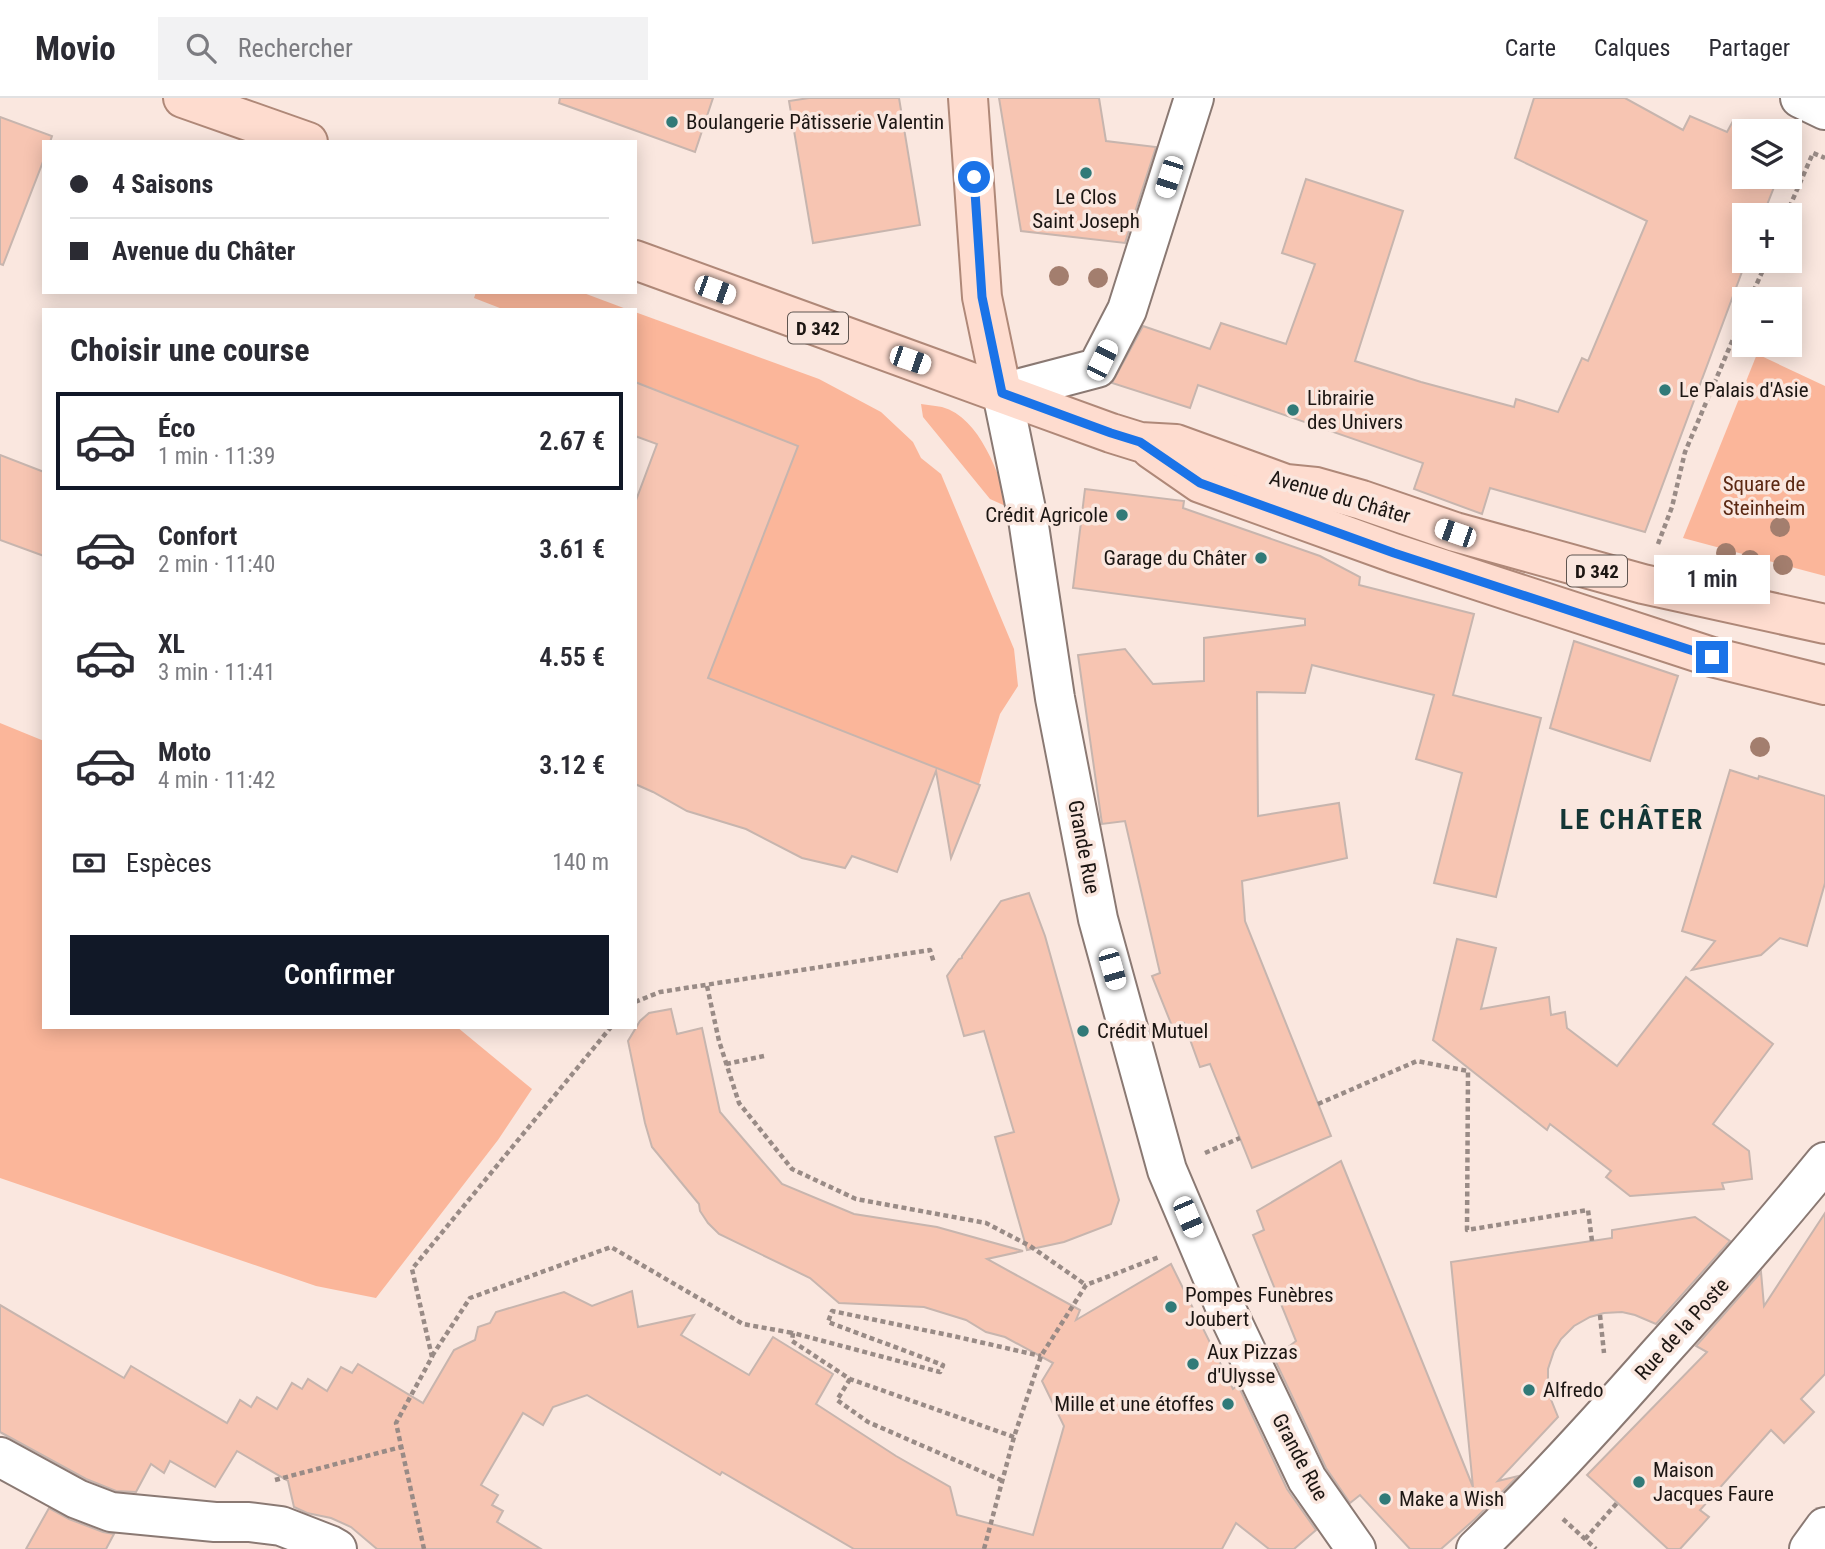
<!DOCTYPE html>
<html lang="fr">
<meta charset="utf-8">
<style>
:root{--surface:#fff;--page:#f2f2f3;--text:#2b2b33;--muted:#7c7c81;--line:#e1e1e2;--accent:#111827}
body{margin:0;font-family:"Roboto Condensed",sans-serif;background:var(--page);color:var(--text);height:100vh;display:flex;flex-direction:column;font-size:26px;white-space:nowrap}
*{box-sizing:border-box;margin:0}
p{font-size:23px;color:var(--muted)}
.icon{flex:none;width:38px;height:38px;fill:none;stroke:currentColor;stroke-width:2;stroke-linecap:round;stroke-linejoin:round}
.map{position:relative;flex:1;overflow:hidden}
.details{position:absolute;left:42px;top:210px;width:595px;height:721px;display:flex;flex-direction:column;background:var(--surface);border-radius:0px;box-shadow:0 4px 18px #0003}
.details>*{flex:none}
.guide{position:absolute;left:42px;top:42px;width:595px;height:154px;border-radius:0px;box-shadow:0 4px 18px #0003;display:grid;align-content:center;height:154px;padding:0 28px;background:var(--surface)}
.tools{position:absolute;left:1732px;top:21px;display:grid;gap:14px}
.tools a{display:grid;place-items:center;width:70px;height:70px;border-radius:0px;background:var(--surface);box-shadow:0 4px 18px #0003;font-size:35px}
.end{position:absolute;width:32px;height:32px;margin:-16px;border:9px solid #1a73e8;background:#fff;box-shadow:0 0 0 4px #fff}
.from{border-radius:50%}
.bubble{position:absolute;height:49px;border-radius:0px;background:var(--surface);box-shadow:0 4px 18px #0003;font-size:23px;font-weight:600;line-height:49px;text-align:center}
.car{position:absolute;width:21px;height:42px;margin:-21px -10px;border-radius:9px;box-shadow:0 0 5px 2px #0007;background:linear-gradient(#fff 24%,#345 0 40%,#fff 0 76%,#345 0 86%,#fff 0)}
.guide b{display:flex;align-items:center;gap:24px;height:66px;font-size:26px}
.guide b+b{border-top:2px solid var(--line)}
.guide i{width:18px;height:18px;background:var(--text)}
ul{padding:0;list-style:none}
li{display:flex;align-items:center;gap:21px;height:98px;margin:0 14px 10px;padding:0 14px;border:4px solid transparent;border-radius:0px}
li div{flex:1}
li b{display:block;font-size:26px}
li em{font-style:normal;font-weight:600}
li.active{border-color:var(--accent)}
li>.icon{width:63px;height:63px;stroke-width:1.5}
h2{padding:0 28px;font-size:32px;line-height:84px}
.pay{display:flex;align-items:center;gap:18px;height:77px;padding:0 28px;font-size:26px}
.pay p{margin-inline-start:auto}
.primary-button{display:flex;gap:14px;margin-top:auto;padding:14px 28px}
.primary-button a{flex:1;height:80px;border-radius:0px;background:var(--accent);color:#fff;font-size:28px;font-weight:600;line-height:80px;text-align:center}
header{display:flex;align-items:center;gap:42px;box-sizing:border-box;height:98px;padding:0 35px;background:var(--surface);border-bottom:2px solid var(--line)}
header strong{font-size:33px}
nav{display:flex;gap:38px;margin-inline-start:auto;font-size:24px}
.search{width:490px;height:63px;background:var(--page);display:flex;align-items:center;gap:18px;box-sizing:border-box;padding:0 24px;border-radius:0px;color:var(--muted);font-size:26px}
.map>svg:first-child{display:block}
.green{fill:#fbb69a}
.building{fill:#f7c5b2;stroke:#c7b5ae;stroke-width:2}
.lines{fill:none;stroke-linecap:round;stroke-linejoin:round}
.minor-casing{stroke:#8a7973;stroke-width:42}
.major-casing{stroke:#af8878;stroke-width:42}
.path{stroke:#998b86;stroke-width:4.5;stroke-dasharray:5 3.5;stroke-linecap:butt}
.minor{stroke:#fff;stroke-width:38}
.major{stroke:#fedccf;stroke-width:38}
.tree{fill:#a37e6e}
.route{stroke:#1a73e8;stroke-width:9}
.poi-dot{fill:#317a78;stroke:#fae7df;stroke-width:2.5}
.labels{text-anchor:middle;stroke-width:7;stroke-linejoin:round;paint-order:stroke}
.shield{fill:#fae7df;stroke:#5f5550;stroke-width:2}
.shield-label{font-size:19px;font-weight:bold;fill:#1c1613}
.poi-label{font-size:21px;fill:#1c1613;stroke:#fae7df;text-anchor:start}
.park-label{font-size:21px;fill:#5b2812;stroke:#fae7df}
.street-label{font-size:21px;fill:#1c1613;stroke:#fae7df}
.district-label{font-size:28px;font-weight:bold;letter-spacing:2px;fill:#133635;stroke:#fae7df}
</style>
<header>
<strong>Movio</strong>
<div class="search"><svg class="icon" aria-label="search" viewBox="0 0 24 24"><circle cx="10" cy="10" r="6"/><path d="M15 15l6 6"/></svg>Rechercher</div>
<nav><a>Carte</a><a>Calques</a><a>Partager</a></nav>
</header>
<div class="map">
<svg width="1825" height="1451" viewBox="0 0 1825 1451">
<rect width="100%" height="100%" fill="#fae7df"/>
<g class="green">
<path d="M476,194H581L629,212H505L474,200Z"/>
<path d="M635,214L819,281L881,314L913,344L921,360L941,376L1014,551L1018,588L1000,616L977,693L708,580L798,348L635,284Z"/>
<path d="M1757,256L1825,288V478L1683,440Z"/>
<path d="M921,306C928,307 936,308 942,309C981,320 998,376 1010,410L990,401L923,319Z"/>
<path d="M0,625L44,643V929H457L532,991L498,1042L376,1200L316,1188L0,1080Z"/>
</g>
<g class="building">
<path d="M560,0H713L695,54L559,5Z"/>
<path d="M809,0H899L920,127L813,145L789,3Z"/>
<path d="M999,0H1099L1106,43L1156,49L1125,145L1021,133Z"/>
<path d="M1534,0H1625L1683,32L1690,18L1727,34L1733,23L1756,33H1745V79H1778L1763,117H1745V163H1746L1645,434L1490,390L1482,416L1414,391L1423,365L1198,287L1190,310L1112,285L1143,228L1210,251L1221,225L1286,246L1315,166L1282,155L1306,81L1403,113L1355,263L1421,284L1514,309L1516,301L1558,314L1582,260L1588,263L1647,123L1515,60Z"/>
<path d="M0,19L52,38L50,44H44V61L3,167L0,166Z"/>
<path d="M635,284L798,348L708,580L980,687L951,760L936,673L897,774L852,758L845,770L802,760L746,731L687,713L653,694L635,686V405L657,346L635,338Z"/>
<path d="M0,357L44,374V458L0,442Z"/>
<path d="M1085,391L1184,403L1183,410L1320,458L1360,479L1359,487L1474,516L1453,597L1541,620L1496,799L1434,785L1462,675L1416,661L1434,597L1312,567L1305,595L1257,594L1258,718L1339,705L1347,760L1242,783L1245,823L1331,1038L1252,1070L1210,966L1200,969L1184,925L1172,928L1152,878L1160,875L1125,723L1102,726L1078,557L1125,551L1153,586L1204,583V540L1305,527V521L1073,490Z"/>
<path d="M1574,543L1678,578L1650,663L1550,630Z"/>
<path d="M1730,672L1758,681L1759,678L1825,698V785L1807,848L1780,840L1761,857L1692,872L1715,843L1682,833Z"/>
<path d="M1029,795L1045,838L1119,1102L1111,1126L1064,1144L1027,1152L995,1039L1014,1034L984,933L964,938L947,878L959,861L962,860V858L1001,803Z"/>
<path d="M1457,841L1496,850L1481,911L1549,899L1551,917L1565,914L1567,930L1617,968L1686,879L1773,946L1713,1026L1749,1053L1752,1081L1722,1085L1724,1091L1630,1098L1606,1079L1611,1073L1550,1026L1547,1032L1433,942Z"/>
<path d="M671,911L677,936L702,930L720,1014L782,1086L854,1116L937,1129L1023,1153L987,1161L1080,1212L1076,1222L1171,1166L1233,1291L1238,1287L1287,1391L1316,1432L1294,1451H1269L1236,1425L1222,1451H854L722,1374L720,1377L587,1297L553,1309L543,1327L523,1315L481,1387L498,1397L492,1407L503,1413L497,1424L541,1451H377L351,1429L331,1420L307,1415L294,1409L288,1383L237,1353L215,1389L170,1363L164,1375L151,1366L136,1394L116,1393L86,1381L0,1334V1207L124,1280L131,1268L227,1325L240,1302L251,1309L257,1299L277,1311L292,1285L302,1291L308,1281L327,1293L341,1269L352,1275L358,1266L423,1305L454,1252L475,1242L478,1229L490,1225L496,1214L564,1194L592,1208L632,1193L638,1229L694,1217L681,1237L749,1277L773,1239L833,1276L816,1306L896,1358L950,1389L957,1417L1033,1437L1064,1328L1042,1283L1053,1265L1005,1239L986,1234L966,1222L924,1209L839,1205L810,1180L719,1136L708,1125L700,1113L699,1106L652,1049L645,1025L628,943L640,923L649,915Z"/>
<path d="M1341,1063L1473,1389L1451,1164L1612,1140V1132L1695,1119L1730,1143L1656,1226L1635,1217L1622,1214L1604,1215L1590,1219L1574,1228L1561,1241L1554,1253L1548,1271V1294L1558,1319L1498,1383L1518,1378L1475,1421L1441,1451H1410L1360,1397L1350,1405L1326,1370L1274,1260L1296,1243L1253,1137L1264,1132L1257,1113Z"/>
<path d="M1825,1115V1276L1801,1301L1814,1314L1784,1345L1771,1332L1700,1412L1709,1419L1680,1451H1668L1587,1377L1707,1254L1696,1248L1761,1174L1764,1208Z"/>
<path d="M49,1410L69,1421L103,1434L114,1436L106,1451H26Z"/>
</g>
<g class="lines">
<g class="minor-casing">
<g id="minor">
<path d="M1194,0L1127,212L1097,270L1002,295L1028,421L1055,600L1098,821L1167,1072L1226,1211L1307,1381L1356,1451"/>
<path d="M1800,0L1825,12"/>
<path d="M0,1359L77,1401L111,1414L215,1424H249L281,1428L330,1447L337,1451"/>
<path d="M1476,1451C1540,1389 1599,1324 1658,1257C1715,1194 1771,1130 1825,1064"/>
<path d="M1809,1451L1825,1429"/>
</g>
</g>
<g class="major-casing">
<g id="major">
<path d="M183,0L308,44"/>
<path d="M968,0L982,199L1002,295"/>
<path d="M635,162L1111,335L1140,344L1176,346L1286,386L1316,389L1362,402L1455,434L1643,486L1825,526"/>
<path d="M1151,351L1200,385L1394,455L1712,559L1825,587"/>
</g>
</g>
<g class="path">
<path d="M1786,117L1813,55L1825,60"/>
<path d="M1750,201L1767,163"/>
<path d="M1658,446L1672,409L1685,354L1745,213"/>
<path d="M707,888L719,943L739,1005L792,1071L856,1101L986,1125L1030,1148L1086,1187"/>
<path d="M635,904L660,894L930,852L934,865"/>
<path d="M726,966L764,958"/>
<path d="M1318,1006L1417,963L1468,973L1467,1132L1588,1112L1592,1143"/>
<path d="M1205,1055L1240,1040"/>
<path d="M1600,1217L1604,1255"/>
<path d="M432,1258L470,1200L611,1149L743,1226L793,1235"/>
<path d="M850,1281L837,1302L868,1324L1001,1382"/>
<path d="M1014,1339L850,1281L792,1243L793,1235L940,1274L943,1267L828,1224L832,1213L953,1238L1041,1258"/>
<path d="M275,1382L401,1349"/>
<path d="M1563,1421L1596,1451"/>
<path d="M1585,1441L1617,1405"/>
<path d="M424,1451L396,1325L432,1259L412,1171L611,929"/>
<path d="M984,1451L1014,1339L1041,1258L1086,1187L1159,1159"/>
</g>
<use href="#minor" class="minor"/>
<use href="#major" class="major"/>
</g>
<g class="tree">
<circle cx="1059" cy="178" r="10"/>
<circle cx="1098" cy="180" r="10"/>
<circle cx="1780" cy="429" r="10"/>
<circle cx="1726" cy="455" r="10"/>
<circle cx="1750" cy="462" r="10"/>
<circle cx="1783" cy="467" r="10"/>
<circle cx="1760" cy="649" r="10"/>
</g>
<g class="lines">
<path class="route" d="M974,79L982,199L1002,295L1111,335L1140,344L1200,385L1394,455L1712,559"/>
</g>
<g class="poi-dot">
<circle cx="672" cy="24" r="7"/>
<circle cx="1086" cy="75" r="7"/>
<circle cx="1665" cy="292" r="7"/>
<circle cx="1293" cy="312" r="7"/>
<circle cx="1122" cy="417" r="7"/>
<circle cx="1261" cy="460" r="7"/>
<circle cx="1083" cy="933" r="7"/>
<circle cx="1171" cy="1209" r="7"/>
<circle cx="1193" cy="1266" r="7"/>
<circle cx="1529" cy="1292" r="7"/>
<circle cx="1228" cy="1306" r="7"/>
<circle cx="1639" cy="1384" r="7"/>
<circle cx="1385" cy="1401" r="7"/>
</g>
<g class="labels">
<g class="shield">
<rect x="788" y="214.5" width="60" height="31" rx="5"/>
<rect x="1567" y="457.5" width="60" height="31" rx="5"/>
</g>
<g class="shield-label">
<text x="818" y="237">D 342</text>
<text x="1597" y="480">D 342</text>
</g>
<g class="poi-label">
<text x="686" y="31">Boulangerie Pâtisserie Valentin</text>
<text x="1086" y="106" text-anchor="middle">Le Clos<tspan x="1086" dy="24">Saint Joseph</tspan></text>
<text x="1679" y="299">Le Palais d'Asie</text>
<text x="1307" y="307">Librairie<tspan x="1307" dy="24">des Univers</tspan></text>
<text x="1108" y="424" text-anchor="end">Crédit Agricole</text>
<text x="1247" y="467" text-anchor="end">Garage du Châter</text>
<text x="1097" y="940">Crédit Mutuel</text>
<text x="1185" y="1204">Pompes Funèbres<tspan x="1185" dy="24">Joubert</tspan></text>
<text x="1207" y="1261">Aux Pizzas<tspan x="1207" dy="24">d'Ulysse</tspan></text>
<text x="1543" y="1299">Alfredo</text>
<text x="1214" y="1313" text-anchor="end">Mille et une étoffes</text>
<text x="1653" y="1379">Maison<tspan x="1653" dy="24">Jacques Faure</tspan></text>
<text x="1399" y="1408">Make a Wish</text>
</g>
<g class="park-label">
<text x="1764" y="393">Square de<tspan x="1764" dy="24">Steinheim</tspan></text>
</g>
<g class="street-label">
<text transform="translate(1340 399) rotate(16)" y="7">Avenue du Châter</text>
<text transform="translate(1084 749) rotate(79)" y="7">Grande Rue</text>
<text transform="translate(1682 1231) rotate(-48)" y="7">Rue de la Poste</text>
<text transform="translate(1300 1359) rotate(62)" y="7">Grande Rue</text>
</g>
<g class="district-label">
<text x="1632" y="731">LE CHÂTER</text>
</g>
</g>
</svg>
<div class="tools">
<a><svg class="icon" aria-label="layers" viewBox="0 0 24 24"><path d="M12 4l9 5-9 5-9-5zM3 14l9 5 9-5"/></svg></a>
<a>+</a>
<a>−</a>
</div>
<i class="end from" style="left:974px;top:79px"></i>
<i class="end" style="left:1712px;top:559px"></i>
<div class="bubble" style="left:1654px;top:457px;width:116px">1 min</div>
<i class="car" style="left:1169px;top:79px;rotate:198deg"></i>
<i class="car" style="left:715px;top:192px;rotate:110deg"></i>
<i class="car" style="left:910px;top:262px;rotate:109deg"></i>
<i class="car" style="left:1102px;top:262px;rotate:26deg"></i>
<i class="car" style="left:1455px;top:435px;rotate:289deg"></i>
<i class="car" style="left:1112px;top:871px;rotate:164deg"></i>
<i class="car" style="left:1188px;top:1119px;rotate:157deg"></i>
<div class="guide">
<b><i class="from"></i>4 Saisons</b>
<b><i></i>Avenue du Châter</b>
</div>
<section class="details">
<h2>Choisir une course</h2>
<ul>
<li class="active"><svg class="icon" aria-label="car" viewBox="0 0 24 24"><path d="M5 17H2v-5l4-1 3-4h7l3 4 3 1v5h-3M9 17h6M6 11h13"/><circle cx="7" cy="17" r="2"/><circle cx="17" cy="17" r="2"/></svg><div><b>Éco</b><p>1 min · 11:39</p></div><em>2.67 €</em></li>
<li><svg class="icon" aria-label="car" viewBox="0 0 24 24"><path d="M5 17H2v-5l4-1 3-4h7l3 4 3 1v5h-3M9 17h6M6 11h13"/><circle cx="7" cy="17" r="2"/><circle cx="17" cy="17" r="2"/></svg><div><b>Confort</b><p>2 min · 11:40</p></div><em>3.61 €</em></li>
<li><svg class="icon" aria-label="car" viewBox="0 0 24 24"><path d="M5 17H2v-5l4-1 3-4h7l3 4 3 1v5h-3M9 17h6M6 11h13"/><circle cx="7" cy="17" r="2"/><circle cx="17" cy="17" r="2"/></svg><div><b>XL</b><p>3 min · 11:41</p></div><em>4.55 €</em></li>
<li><svg class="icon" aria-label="car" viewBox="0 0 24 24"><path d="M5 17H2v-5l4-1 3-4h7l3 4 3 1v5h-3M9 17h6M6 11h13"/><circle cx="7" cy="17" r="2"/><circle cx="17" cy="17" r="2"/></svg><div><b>Moto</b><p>4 min · 11:42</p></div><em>3.12 €</em></li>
</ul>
<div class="pay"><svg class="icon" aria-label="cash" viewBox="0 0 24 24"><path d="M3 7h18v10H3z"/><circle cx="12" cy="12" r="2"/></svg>Espèces<p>140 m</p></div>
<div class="primary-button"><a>Confirmer</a></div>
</section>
</div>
